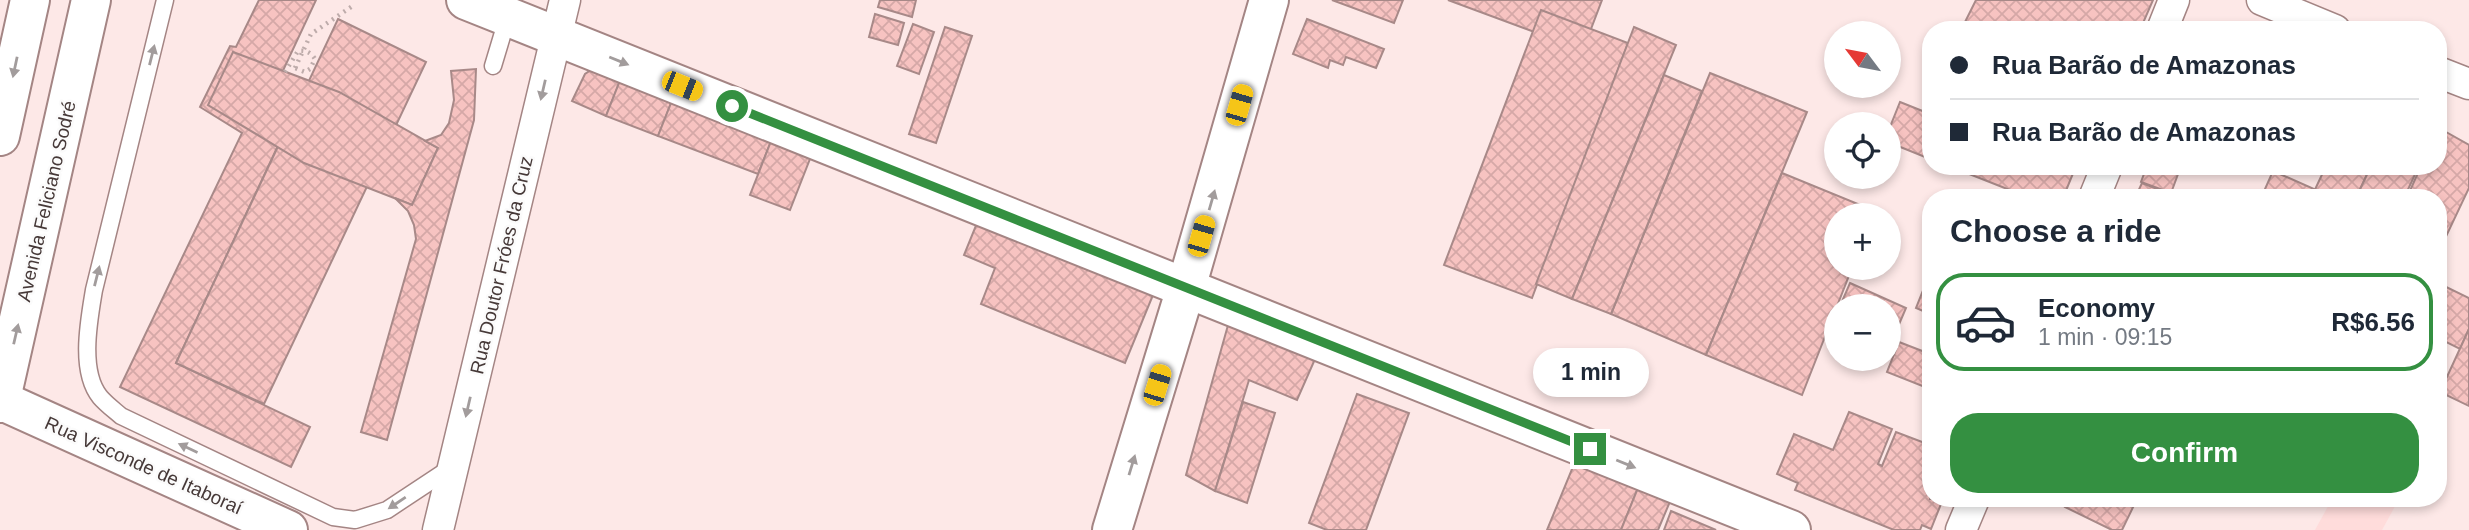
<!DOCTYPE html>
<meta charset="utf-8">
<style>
:root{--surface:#fff;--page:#f6f6f7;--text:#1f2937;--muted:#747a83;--line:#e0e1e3;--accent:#349041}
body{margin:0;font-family:Arial,sans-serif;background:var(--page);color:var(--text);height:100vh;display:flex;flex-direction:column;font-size:26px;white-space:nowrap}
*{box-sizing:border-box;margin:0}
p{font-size:23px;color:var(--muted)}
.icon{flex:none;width:38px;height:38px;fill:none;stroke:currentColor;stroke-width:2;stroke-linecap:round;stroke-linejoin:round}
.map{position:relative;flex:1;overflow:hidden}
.panel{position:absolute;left:1922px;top:189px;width:525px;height:318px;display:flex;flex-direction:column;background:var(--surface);border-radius:28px;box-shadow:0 4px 10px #0003}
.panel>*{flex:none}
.hud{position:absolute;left:1922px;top:21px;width:525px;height:154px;border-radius:28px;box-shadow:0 4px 10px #0003;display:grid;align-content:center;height:154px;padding:0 28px;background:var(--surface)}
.needle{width:46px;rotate:302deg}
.buttons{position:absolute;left:1824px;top:21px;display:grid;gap:14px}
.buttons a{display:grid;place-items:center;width:77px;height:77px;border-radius:50%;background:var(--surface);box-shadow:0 4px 10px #0003;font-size:35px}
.end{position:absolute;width:32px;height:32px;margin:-16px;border:9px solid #349041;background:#fff;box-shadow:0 0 0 4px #fff}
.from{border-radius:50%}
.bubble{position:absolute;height:49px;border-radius:24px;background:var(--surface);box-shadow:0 4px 10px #0003;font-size:23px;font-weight:700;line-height:49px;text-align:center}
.car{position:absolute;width:21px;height:42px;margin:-21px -10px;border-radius:9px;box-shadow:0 0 5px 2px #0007;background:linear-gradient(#f5c518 24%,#345 0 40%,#f5c518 0 76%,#345 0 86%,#f5c518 0)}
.hud b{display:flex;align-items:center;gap:24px;height:66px;font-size:26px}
.hud b+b{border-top:2px solid var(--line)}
.hud i{width:18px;height:18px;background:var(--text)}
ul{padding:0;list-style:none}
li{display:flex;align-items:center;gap:21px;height:98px;margin:0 14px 10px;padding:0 14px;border:4px solid transparent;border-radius:28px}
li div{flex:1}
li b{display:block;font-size:26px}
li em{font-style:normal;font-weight:700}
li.current{border-color:var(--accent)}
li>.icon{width:63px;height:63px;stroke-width:1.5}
h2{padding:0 28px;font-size:32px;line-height:84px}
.action{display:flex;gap:14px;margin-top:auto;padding:14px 28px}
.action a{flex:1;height:80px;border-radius:28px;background:var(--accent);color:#fff;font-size:28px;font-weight:700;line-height:80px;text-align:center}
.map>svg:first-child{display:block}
.built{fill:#ffdcdb}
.building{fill:url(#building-cross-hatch);stroke:#a88988;stroke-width:2}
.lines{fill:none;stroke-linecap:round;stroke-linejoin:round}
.service-casing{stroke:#a48584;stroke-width:19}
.minor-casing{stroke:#a48584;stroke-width:33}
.tertiary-casing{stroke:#a48584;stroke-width:42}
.secondary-casing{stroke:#a48584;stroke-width:42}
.path{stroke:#beacab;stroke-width:4.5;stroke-dasharray:2 5;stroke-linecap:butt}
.service{stroke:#fff;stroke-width:16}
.minor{stroke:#fff;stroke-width:30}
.tertiary{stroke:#fff;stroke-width:38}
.secondary{stroke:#fff;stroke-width:38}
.path-bridge{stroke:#beacab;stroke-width:4.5;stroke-dasharray:2 5;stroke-linecap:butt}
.oneway{fill:#a29c9c}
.route{stroke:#349041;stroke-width:9}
.labels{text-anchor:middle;stroke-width:5;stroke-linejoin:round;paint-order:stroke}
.street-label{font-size:19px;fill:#463938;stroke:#fbfbfb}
</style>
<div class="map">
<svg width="2469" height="530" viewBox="0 0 2469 530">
<defs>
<pattern id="building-cross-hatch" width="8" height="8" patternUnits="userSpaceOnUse" patternTransform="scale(1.75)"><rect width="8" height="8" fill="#f7c3c1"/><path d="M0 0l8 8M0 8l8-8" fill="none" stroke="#d5a8a7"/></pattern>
</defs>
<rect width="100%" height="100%" fill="#fde8e7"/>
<path class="built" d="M2332,499H2399L2382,530H2315Z"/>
<g class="building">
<path d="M259,0H316L258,124L283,135L176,363L310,427L291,467L120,387L242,133L200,107L230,46L236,47Z"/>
<path d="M880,0H916L912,17L878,7Z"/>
<path d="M1332,0H1403L1394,23Z"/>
<path d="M1448,0H1602L1583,50Z"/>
<path d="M1976,0H2153L2140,30H1961Z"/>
<path d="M1541,10L1628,43L1532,298L1444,265Z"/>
<path d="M875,14L904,23L898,45L869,37Z"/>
<path d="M338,19L426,62L264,404L176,363Z"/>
<path d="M1307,19L1384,49L1376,68L1346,57L1343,65L1330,60L1328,68L1293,54Z"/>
<path d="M913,24L934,32L919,74L897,66Z"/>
<path d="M945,27L972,36L936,143L909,134Z"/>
<path d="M1634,27L1676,45L1572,299L1536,284Z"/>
<path d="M233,52L339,92L438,148L412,205L304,163L208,105Z"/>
<path d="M597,66L623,73L606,116L572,101L585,74Z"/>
<path d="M476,69L474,120L387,440L361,432L416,239L414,225L408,211L395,198L412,205L438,148L425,141L441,135L449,123L454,100L451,71Z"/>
<path d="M623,73L675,93L658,136L606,116Z"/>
<path d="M1710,73L1807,112L1706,355L1611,314Z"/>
<path d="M1664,75L1702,91L1611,314L1572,299Z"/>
<path d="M675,93L775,131L758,174L658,136Z"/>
<path d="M1900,102L1930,114V159L1888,142V132Z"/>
<path d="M2439,128L2469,145V188L2442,245L2438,243V198H2415L2409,193L2421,166H2438Z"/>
<path d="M775,131L815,146L790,210L750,195Z"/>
<path d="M1949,166H2063L2074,171L2063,198H2030Z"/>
<path d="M2147,166H2181L2171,193L2141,182Z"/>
<path d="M2326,166H2371L2356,198H2311Z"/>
<path d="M2371,166H2419L2404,198H2356Z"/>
<path d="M2273,171L2314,189L2310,198H2261Z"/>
<path d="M1782,173L1875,211L1873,215H1836V268H1852L1802,395L1706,355Z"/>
<path d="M2142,183L2180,198H2135Z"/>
<path d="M977,223L1153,295L1125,363L981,304L995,268L964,255Z"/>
<path d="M1928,278L1930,279V314L1916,308Z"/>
<path d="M1850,283L1906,308L1888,350V306H1840Z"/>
<path d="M2438,283L2469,298V329L2460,349L2438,338Z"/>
<path d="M1230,318L1319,350L1297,400L1249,380L1215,491L1186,475Z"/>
<path d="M2469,329V406L2440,392Z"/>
<path d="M1899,342L1930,354V389L1887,372Z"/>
<path d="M1357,394L1409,413L1366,530H1327L1309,523Z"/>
<path d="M1243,402L1275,413L1247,503L1215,491Z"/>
<path d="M1849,412L1892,429L1878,464L1882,466L1896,432L1930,445V499H1943L1931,529L1922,525L1920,530H1894L1795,490L1798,483L1777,474L1794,434L1833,450Z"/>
<path d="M1579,452L1642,478L1621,530H1547Z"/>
<path d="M1642,478L1674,492L1658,530H1621Z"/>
<path d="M2069,499H2137L2122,530H2112L2065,507Z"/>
<path d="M1671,511L1716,530H1664Z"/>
</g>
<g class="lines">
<g class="service-casing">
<g id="service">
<path d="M165,0L94,290C89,320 79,371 100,397C106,404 114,410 121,416L333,517L355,520L387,510L452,467"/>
<path d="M493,66L508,16"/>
</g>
</g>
<g class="minor-casing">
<g id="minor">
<path d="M2262,0L2335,30"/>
<path d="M2162,30L2174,0"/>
<path d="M2438,72L2469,84"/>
<path d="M2094,198L2107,166"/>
<path d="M438,530L565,0"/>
<path d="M1961,530L1974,499"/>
</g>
</g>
<g class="tertiary-casing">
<path id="tertiary" d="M0,400L288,530"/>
</g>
<g class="secondary-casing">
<g id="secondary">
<path d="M466,0L1791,530"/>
<path d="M0,136L30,0"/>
<path d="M0,403L91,0"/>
<path d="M1112,530L1186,288L1269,0"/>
</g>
</g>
<path class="path" d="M295,68L311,34L354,5"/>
<use href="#service" class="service"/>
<use href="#minor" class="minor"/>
<use href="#tertiary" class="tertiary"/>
<use href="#secondary" class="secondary"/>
<path class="path-bridge" d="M285,72L298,51C305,50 311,52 315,59L310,69L305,72L295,68"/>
</g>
<defs><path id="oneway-solid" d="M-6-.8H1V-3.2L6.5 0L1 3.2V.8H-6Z" transform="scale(1.75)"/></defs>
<g class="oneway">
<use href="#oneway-solid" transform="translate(152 55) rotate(-76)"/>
<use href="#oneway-solid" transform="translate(619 61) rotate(22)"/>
<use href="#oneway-solid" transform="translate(15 67) rotate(102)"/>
<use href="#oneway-solid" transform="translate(543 90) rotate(103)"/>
<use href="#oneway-solid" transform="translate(1212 200) rotate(-74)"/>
<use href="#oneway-solid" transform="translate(97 276) rotate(-76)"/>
<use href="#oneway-solid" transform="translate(16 334) rotate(-77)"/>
<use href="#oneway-solid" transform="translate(468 407) rotate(103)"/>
<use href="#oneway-solid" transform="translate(188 448) rotate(-155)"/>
<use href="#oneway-solid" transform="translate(1626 464) rotate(22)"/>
<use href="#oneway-solid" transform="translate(1132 465) rotate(-73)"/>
<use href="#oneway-solid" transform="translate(397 503) rotate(146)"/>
</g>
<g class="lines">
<path class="route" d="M732,106L1590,449"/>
</g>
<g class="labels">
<g class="street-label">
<text transform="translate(46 201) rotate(-77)" y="7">Avenida Feliciano Sodré</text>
<text transform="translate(501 265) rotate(-77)" y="7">Rua Doutor Fróes da Cruz</text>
<text transform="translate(144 465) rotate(24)" y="7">Rua Visconde de Itaboraí</text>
</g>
</g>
</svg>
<div class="buttons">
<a><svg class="needle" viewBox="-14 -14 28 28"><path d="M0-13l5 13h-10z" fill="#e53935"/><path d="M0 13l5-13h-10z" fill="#747a83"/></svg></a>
<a><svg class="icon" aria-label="locate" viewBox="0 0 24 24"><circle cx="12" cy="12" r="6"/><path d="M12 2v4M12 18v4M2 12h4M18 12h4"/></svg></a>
<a>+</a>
<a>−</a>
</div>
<i class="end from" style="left:732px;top:106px"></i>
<i class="end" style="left:1590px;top:449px"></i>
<div class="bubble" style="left:1533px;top:348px;width:116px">1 min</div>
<i class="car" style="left:682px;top:86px;rotate:112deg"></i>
<i class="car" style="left:1239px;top:105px;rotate:16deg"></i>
<i class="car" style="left:1201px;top:236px;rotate:16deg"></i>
<i class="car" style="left:1157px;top:385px;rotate:17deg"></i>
<div class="hud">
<b><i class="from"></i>Rua Barão de Amazonas</b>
<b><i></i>Rua Barão de Amazonas</b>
</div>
<section class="panel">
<h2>Choose a ride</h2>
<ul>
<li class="current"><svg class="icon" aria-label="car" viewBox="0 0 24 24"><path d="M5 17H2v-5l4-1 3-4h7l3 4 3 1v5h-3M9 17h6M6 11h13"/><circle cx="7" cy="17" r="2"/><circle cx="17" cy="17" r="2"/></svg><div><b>Economy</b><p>1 min · 09:15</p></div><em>R$6.56</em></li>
</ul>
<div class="action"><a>Confirm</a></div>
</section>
</div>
